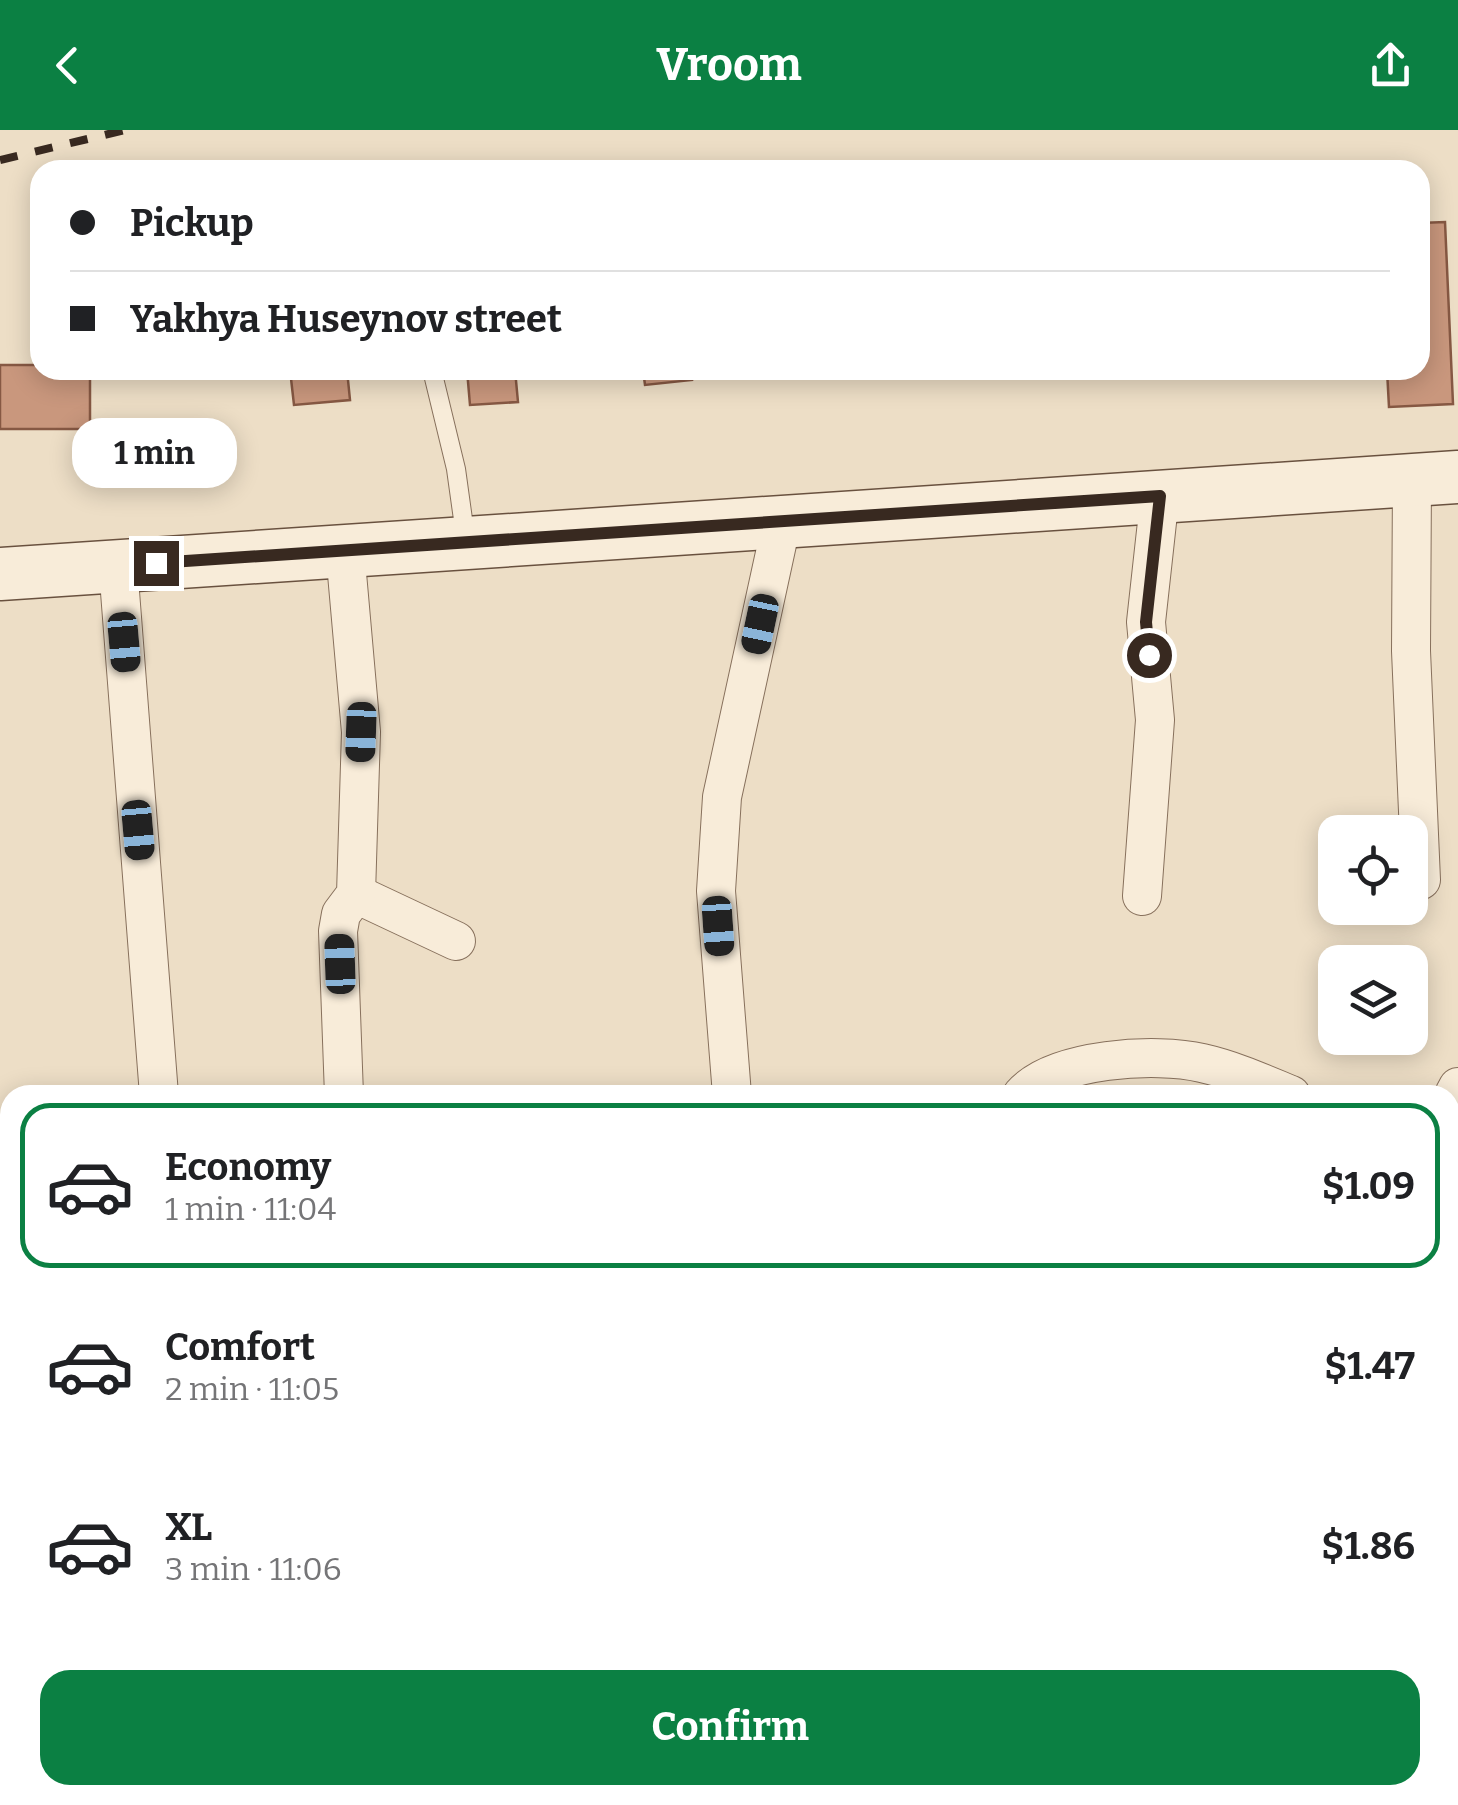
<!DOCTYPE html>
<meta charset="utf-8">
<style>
:root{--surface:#fff;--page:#f6f6f6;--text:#202124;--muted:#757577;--line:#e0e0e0;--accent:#0b8043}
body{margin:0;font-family:Bitter,serif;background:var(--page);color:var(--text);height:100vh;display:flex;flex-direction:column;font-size:38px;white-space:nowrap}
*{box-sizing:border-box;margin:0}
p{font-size:32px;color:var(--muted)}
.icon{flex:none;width:55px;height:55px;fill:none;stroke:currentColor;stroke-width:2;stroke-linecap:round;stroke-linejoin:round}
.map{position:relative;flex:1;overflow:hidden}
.panel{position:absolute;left:0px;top:955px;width:1460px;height:720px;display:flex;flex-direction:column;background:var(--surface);border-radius:30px 30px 0 0;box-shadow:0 5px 25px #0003}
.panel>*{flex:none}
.banner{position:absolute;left:30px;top:30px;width:1400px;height:220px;border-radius:30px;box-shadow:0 5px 25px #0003;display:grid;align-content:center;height:220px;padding:0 40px;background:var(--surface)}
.buttons{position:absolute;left:1318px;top:685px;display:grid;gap:20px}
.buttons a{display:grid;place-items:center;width:110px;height:110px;border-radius:20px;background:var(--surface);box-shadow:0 5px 25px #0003;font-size:50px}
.end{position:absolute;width:45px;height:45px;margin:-22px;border:12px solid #382920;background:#fff;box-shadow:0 0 0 5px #fff}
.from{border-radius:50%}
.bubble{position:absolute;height:70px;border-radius:30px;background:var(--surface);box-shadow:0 5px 25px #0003;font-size:32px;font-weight:700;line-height:70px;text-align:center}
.car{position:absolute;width:30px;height:60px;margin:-30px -15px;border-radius:12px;box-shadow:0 0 8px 2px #0007;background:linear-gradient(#222 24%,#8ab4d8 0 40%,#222 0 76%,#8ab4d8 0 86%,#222 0)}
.banner b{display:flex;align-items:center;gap:35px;height:95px;font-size:38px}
.banner b+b{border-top:2px solid var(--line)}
.banner i{width:25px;height:25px;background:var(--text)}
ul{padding:18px 0 0;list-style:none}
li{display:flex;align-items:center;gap:30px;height:165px;margin:0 20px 15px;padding:0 20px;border:5px solid transparent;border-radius:30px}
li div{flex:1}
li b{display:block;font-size:38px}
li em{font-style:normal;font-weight:700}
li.current{border-color:var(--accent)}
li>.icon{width:90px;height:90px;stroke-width:1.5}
.primary-button{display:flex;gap:20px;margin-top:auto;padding:20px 40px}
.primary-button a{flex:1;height:115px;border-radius:30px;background:var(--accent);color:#fff;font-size:40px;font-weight:700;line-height:115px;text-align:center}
header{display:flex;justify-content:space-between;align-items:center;height:130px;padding:0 40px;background:var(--accent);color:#fff;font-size:45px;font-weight:700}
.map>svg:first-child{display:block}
.building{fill:#c9977d;stroke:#865843;stroke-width:2.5}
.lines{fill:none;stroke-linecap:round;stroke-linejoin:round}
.lane-casing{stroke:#87705c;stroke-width:20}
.street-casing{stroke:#87705c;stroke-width:40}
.secondary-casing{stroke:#69513f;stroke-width:55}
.lane{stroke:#f8ecd9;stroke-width:18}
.street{stroke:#f8ecd9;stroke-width:38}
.secondary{stroke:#f8ecd9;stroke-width:52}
.rail{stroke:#382920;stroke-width:8;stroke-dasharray:18 18;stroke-linecap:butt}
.route{stroke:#382920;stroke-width:12}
</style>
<header><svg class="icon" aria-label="back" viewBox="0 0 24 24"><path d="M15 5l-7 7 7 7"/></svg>Vroom<svg class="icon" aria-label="share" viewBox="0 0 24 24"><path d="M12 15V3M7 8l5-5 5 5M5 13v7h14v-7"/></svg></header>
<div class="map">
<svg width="1458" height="1675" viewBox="0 0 1458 1675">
<rect width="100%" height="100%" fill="#eddec6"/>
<g class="building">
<path d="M1445,92L1453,274L1389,277L1387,240H1420V93Z"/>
<path d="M0,235H40V240H90V299H0Z"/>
<path d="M290,240H347L350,270L294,275Z"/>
<path d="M467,240H515L518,272L470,275Z"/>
<path d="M643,240H691L692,250L645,255Z"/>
<path d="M792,240H840V243L792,247Z"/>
<path d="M1450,1251L1458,1256V1324L1450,1319Z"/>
<path d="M1450,1499L1458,1505V1524L1450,1534Z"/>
<path d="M387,1665H447L451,1675H391Z"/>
<path d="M592,1665H662L666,1675H596Z"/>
<path d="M1372,1665H1419L1410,1675H1383Z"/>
</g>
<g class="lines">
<g class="lane-casing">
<g id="lane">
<path d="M432,240L456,339L466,411"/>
<path d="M1450,1221L1458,1227"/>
<path d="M483,1665L487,1675"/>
<path d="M561,1665L565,1675"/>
<path d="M1357,1665L1360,1675"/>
</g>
</g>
<g class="street-casing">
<g id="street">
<path d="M1412,349L1411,521L1421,750"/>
<path d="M118,436L159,965"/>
<path d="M356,764L456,811"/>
<path d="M1142,766L1155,590L1146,492L1160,365"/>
<path d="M344,965L338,801L341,784L356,764L361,602L345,421"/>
<path d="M732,965L716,761L722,667L782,391"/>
<path d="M1022,965C1054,928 1157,922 1202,933C1233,940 1262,953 1291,965"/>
<path d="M1450,972L1458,957"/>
<path d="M1450,1037L1458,1042"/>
<path d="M0,1300L10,1294"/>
<path d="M283,1665L287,1675"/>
<path d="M802,1665L803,1675"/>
<path d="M183,1675L207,1665"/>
</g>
</g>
<g class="secondary-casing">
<path id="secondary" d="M0,444L1458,347"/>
</g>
<use href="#lane" class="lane"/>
<use href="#street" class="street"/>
<use href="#secondary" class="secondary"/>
<path class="rail" d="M0,30L125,0"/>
</g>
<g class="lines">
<path class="route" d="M156,433L1160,366L1146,492L1149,525"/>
</g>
</svg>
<div class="buttons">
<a><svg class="icon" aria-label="locate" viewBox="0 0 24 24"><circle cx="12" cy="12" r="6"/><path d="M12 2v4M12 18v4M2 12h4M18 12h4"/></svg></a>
<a><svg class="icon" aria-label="layers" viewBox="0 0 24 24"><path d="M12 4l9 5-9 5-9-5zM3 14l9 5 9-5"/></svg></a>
</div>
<i class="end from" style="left:1149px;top:525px"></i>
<i class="end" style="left:156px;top:433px"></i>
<div class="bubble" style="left:72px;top:288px;width:165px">1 min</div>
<i class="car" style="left:760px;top:494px;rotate:192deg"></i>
<i class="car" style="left:124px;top:512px;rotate:175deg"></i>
<i class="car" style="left:361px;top:602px;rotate:182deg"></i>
<i class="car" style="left:138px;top:700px;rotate:175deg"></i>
<i class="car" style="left:718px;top:796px;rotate:176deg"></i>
<i class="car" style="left:340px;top:834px;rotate:358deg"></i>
<div class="banner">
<b><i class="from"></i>Pickup</b>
<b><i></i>Yakhya Huseynov street</b>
</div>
<section class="panel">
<ul>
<li class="current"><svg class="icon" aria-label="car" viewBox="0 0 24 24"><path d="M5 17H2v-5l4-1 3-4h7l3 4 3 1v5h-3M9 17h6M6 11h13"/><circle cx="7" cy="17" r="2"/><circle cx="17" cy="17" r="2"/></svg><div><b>Economy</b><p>1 min · 11:04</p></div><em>$1.09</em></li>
<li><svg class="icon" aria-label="car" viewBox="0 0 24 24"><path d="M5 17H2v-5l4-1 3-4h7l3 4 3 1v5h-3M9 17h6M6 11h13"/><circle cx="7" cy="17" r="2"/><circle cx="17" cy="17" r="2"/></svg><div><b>Comfort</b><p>2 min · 11:05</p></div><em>$1.47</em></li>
<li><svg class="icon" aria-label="car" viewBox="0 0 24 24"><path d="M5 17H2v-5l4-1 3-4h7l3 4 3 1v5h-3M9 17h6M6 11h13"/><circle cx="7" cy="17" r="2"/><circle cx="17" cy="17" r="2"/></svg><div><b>XL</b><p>3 min · 11:06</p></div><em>$1.86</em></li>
</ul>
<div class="primary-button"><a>Confirm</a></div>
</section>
</div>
